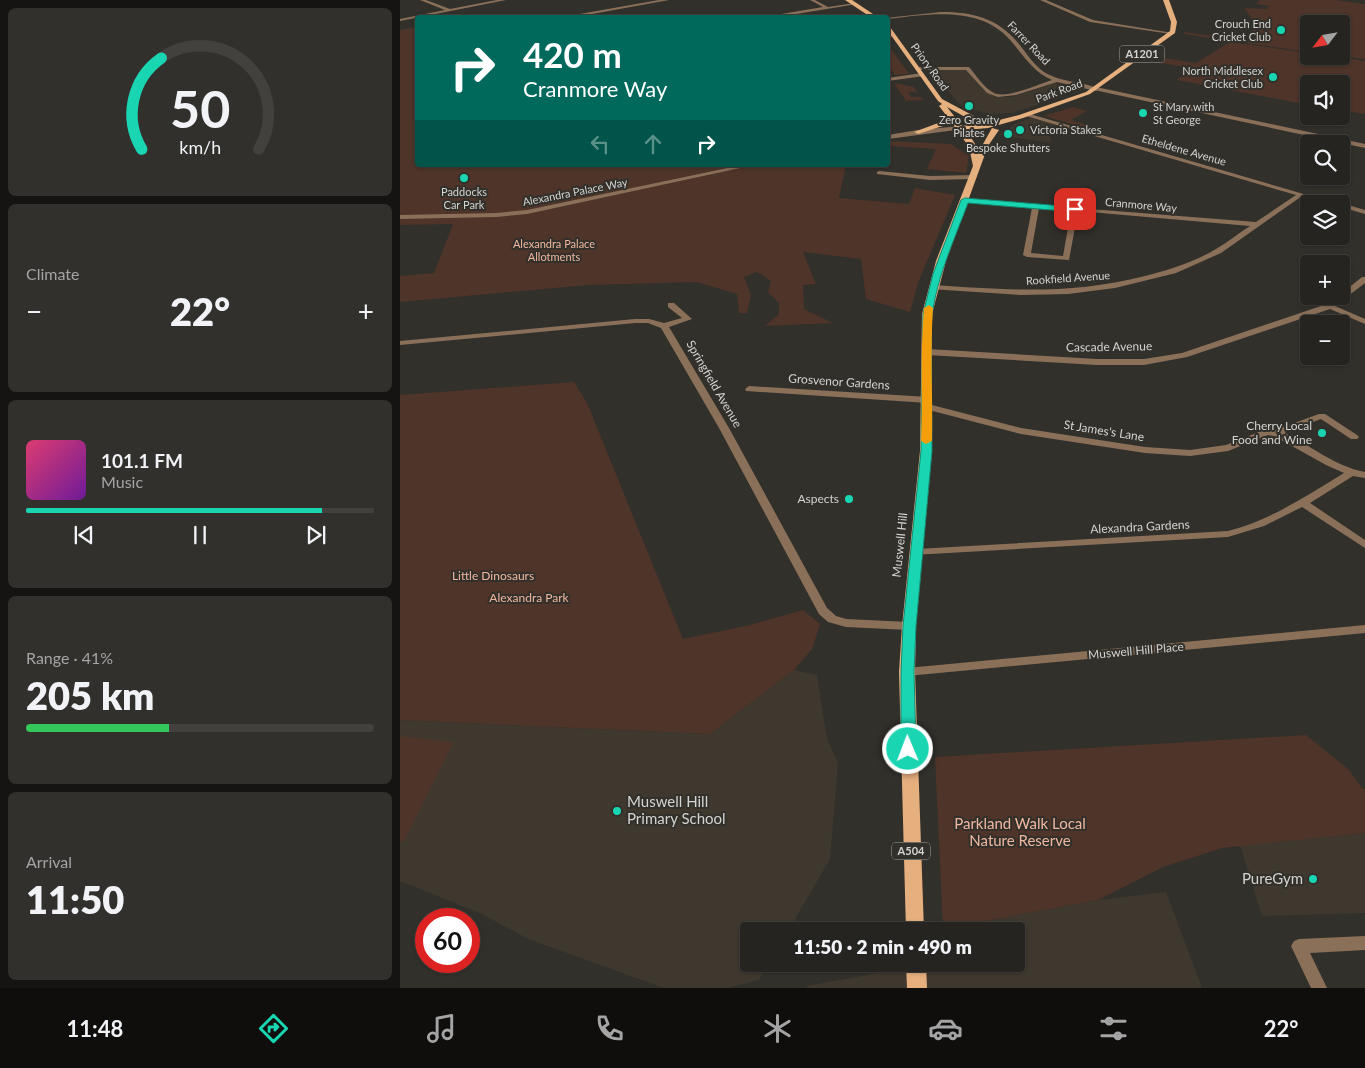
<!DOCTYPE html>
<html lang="en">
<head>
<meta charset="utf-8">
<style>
  :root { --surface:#262420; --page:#32302d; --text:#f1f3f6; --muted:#a4a4a5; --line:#42413e; --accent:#1ad5b2 }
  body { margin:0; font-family:Lato,sans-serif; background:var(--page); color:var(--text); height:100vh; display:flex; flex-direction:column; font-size:19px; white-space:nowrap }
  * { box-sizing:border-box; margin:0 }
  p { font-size:16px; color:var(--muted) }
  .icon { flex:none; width:28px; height:28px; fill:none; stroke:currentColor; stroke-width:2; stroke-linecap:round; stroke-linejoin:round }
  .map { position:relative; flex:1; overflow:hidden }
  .details { display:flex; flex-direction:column; gap:8px; padding:8px; background:#151412; width:400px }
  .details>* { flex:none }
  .hud { position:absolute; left:15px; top:15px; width:475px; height:152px; border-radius:5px; box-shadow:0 1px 4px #0004,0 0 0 1px var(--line); background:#00695c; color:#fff; overflow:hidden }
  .needle { width:32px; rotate:239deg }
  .fabs { position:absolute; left:900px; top:15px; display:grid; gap:10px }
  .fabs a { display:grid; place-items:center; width:50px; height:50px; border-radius:5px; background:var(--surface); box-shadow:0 1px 4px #0004,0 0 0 1px var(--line); font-size:25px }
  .speed { position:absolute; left:15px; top:908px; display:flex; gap:10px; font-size:25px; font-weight:700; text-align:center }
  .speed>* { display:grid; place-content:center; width:65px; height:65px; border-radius:50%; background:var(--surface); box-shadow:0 1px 4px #0004,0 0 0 1px var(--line); line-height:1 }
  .speed .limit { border:8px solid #d22; background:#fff; color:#111 }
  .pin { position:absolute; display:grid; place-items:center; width:42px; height:42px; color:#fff; margin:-21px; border-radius:10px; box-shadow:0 2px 8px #0006 }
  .me { position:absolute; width:55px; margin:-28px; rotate:359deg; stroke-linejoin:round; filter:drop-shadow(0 0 4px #0008) }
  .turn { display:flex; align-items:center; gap:18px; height:105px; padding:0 25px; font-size:22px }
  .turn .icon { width:65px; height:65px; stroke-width:2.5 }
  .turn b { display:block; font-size:35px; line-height:42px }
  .lanes { display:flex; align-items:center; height:48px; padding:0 25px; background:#0003; justify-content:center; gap:25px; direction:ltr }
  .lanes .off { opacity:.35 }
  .big { font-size:38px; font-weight:800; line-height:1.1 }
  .details .widget { flex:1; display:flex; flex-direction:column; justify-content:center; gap:8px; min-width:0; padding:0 18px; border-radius:8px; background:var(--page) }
  .details .dial { align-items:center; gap:0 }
  .dial svg { height:130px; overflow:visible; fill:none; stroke:var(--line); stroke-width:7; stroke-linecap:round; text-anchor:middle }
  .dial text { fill:var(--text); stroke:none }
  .song { display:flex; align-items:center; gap:15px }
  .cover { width:60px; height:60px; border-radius:8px; background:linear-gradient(135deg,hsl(340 70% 55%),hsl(280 70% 35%)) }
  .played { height:5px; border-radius:2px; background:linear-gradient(90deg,var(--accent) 85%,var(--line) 85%) }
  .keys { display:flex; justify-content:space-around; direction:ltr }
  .heat { display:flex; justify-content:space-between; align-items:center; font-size:28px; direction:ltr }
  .charge { height:8px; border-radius:4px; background:linear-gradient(90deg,#34c759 41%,var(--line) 0) }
  .trip { position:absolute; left:340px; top:922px; width:285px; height:50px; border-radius:5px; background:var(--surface); box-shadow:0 1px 4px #0004,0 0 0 1px var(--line); font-weight:800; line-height:50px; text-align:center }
  .menu { display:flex; height:80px; justify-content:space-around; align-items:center; background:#0f0e0d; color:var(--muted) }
  .menu .icon { width:35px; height:35px }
  .menu .current { color:var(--accent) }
  .menu b { font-size:22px; color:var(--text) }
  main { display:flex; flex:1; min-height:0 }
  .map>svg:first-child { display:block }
  .built { fill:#3e382e }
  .green { fill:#4e3429 }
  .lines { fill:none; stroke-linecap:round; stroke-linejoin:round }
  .minor { fill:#8b7059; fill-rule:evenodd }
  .tertiary { fill:#8b7059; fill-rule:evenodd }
  .primary { fill:#e6af7e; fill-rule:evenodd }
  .route { fill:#1ad5b2; stroke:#118a74 }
  .slow { fill:#f59e0b }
  .poi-dot { fill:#1ad5b2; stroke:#32302b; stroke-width:2 }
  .labels { text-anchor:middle; stroke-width:4; stroke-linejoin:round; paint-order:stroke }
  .far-poi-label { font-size:11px; fill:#d4d3d0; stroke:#32302b }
  .far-street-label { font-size:11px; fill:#d4d3d0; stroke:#32302b }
  .shield { fill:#32302b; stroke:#a3a29e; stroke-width:1 }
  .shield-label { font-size:11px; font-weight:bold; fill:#d4d3d0 }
  .far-park-label { font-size:11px; fill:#f1b79e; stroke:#32302b }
  .street-label { font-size:12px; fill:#d4d3d0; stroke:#32302b }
  .poi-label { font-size:12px; fill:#d4d3d0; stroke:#32302b; text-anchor:end }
  .park-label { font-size:12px; fill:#f1b79e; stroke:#32302b }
  .near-poi-label { font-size:15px; fill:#d4d3d0; stroke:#32302b; text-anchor:start }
  .near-park-label { font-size:15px; fill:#f1b79e; stroke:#32302b }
</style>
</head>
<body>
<main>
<section class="details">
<div class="widget dial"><svg viewBox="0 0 100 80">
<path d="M14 69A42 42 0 1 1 86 69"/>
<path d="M14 69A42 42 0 0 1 26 13" stroke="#1ad5b2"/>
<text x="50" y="56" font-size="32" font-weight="700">50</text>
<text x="50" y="72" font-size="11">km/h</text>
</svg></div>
<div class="widget"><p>Climate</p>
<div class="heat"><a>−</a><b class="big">22°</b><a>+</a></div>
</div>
<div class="widget">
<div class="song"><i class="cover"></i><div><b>101.1 FM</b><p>Music</p></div></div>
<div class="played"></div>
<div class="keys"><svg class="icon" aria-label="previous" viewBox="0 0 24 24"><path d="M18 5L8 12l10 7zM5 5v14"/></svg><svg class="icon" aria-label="pause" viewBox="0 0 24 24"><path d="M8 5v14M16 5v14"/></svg><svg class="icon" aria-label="next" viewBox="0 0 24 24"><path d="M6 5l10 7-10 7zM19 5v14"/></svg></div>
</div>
<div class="widget"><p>Range · 41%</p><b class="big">205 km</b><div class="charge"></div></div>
<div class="widget"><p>Arrival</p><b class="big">11:50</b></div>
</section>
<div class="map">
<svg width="965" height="988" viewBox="0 0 965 988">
  <rect width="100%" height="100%" fill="#32302b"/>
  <g class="built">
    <polygon points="531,69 565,69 589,93 599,97 612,97 654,83 683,89 613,113 590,114 564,107 557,102"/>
    <polygon points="631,118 663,127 649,133 651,143 599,135 615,124"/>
    <polygon points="394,670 417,675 427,739 438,763 430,859 388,931 349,931 349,964 369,964 359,980 327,988 264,988 128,939 82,914 0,881 0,720 310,734"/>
    <polygon points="965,833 965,913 862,916 840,845"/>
    <polygon points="766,892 802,988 407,988 407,986 516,966 516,964 616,964 616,931 532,931 698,900"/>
  </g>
  <g class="green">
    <polygon points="860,0 935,0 965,4 965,59 941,56 941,24 909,24 909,52 784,34 784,32 854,42 853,20 844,8 866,9 870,6 856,4"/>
    <polygon points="17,27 18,165 446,165 439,198 509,204 515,188 555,195 518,283 510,312 466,299 461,259 403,252 416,284 403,285 404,309 433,323 365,326 379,314 379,303 368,292 371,281 357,272 344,277 351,295 347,313 339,313 337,294 297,282 188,285 0,302 0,276 34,273 53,224 0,225 0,30"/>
    <polygon points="830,42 909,53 909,56 934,56 965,61 965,114 941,110 941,84 909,84 909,105 777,80 791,68 749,61 756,57 796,63"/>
    <polygon points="488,45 509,74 495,75 488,65"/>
    <polygon points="494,83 514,87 517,92 508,92 511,97 521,97 523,100 506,101"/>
    <polygon points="673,107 687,111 671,120 696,128 693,130 644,116"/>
    <polygon points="488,141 551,144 569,156 566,173 527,169 536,149 488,146"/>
    <polygon points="174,382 187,403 283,639 350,625 403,610 420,624 412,649 394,670 310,734 0,720 0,395"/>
    <polygon points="906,735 949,770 963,789 965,789 965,833 822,848 763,867 698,900 543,929 535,757"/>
    <polygon points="0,736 54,742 4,842 0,841"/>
  </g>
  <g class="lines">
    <g class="minor">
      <polygon points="20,0 26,0 50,9 97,0 106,0 0,21 0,19 45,10"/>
      <polygon points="259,0 269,0 170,18 157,18"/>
      <polygon points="410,0 415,0 428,7 455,3 457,4 372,18 358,18 423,7"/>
      <polygon points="640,0 646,0 693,20 773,33 771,34 690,22"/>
      <path d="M541,12C573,12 598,18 619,44C627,54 634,65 644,72C662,83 683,81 699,89L696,91L657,82L616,95L598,97L587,93L566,70H516L518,67H569C576,75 584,88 594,93C607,99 639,84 652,80C633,72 624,56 611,41C581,5 529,14 488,19L486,18Z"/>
      <polygon points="495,34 495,36 488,37 488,35"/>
      <polygon points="522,73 524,76 488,81 488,78"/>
      <path d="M626,114H630L938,204H927L902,196L821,253L776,273L715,288L668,294L621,295L530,289V285H533C609,290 670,295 745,276C769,270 794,262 816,249C828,242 839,233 850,226L678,211L669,260L627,257L623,255L632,208L565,202L563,201V199L856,222L896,195L626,116ZM639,208L671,211L663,256L631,253Z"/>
      <polygon points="479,171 530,176 574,175 577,177 574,179 530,180 477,174 477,172"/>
      <polygon points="941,203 965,210 965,214 941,207 941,204 939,204"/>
      <polygon points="962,277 965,277 965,283 935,306 965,319 965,324 930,309 787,357 744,365 697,365 527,355 523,352 527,349 697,359 744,359 782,353 927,304 938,296 941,296 941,294"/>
      <polygon points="268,303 274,303 292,319 269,327 329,428 427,608 436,616 446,619 509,622 513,623 515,626 513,629 509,630 446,627 428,622 419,614 319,428 261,328 248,323 235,323 0,345 0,341 235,319 249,319 264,323 282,318 268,307"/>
      <polygon points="349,386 528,397 532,400 528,403 346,391 345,389"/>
      <path d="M528,404L621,428L745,447L790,450L826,445L864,430H875L919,414H925L957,435L959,437L957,439H951L921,419L884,433C912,446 934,466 965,472V478L953,476L910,503L965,540V548L902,507L864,526L828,537L513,555L512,553L517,549L828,531C871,520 906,496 944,473L926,465L874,436L868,435L828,451L790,456L745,453L621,434L525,409L524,407L525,405Z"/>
      <polygon points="965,625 965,633 507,676 503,675 501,672 503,669 507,668"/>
      <polygon points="965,936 965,950 910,953 927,988 911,988 891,946 894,941 899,939"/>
    </g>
    <g class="tertiary">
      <polygon points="696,87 965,144 965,148 694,90 694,88"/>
      <polygon points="561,126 564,128 563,129 488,139 488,135 518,130"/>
      <polygon points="342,165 354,165 127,214 96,217 0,219 0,215 96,213 127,210"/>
    </g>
    <g class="primary">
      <polygon points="445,0 452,0 479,18 472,18"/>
      <path d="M763,0H769L777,22L775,33L690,94L623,118L588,128L566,130L577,147L578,153L592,128L599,130L588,146L546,261L532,314V451L516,626L515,672L524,931H506L499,672L502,626L520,451L522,314L536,261L573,166L569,147L552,123L518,134L514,132L549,119L539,106L542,104L538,101L488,31V26L490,27L542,99L587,123L619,115L686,92L770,31L771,22ZM547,107L578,124L562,126Z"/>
      <polygon points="506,964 526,964 527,988 507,988"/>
    </g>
  </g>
  <path class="route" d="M565,198L675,207L679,209L675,212L568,203C553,243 534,283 531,326L532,451L516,626L514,672L516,749L514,753L508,755L503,753L501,749V672L503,626L521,451L523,314L533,274L561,200Z"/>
  <path class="slow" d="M529,305L533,308C530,352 533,396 532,441L526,444L521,441C523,396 520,352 524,308Z"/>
  <g class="poi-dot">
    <circle cx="881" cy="30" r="5"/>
    <circle cx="873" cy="77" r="5"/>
    <circle cx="569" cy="106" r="5"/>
    <circle cx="743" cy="113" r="5"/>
    <circle cx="620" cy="130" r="5"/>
    <circle cx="608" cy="134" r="5"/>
    <circle cx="64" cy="178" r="5"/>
    <circle cx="922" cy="433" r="5"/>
    <circle cx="449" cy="499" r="5"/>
    <circle cx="217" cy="811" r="5"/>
    <circle cx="913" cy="879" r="5"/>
  </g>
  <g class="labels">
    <g class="far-poi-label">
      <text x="871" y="28" text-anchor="end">Crouch End<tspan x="871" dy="13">Cricket Club</tspan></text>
      <text x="863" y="75" text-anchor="end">North Middlesex<tspan x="863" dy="13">Cricket Club</tspan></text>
      <text x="753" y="111" text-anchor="start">St Mary with<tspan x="753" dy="13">St George</tspan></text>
      <text x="569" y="124">Zero Gravity<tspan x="569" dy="13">Pilates</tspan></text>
      <text x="630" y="134" text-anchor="start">Victoria Stakes</text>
      <text x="608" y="152">Bespoke Shutters</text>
      <text x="64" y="196">Paddocks<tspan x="64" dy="13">Car Park</tspan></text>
    </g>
    <g class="far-street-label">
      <text transform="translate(629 43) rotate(46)" y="4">Farrer Road</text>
      <text transform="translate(530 67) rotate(54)" y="4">Priory Road</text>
      <text transform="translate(659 91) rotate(-20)" y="4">Park Road</text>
      <text transform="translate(784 150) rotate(16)" y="4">Etheldene Avenue</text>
      <text transform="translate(175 192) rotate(-11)" y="4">Alexandra Palace Way</text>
      <text transform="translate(741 205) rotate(5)" y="4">Cranmore Way</text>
      <text transform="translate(668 278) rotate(-4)" y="4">Rookfield Avenue</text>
    </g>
    <g class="shield">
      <rect x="719.5" y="45.5" width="45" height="17" rx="4"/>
      <rect x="492" y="842.5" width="38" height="17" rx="4"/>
    </g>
    <g class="shield-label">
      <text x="742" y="58">A1201</text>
      <text x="511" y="855">A504</text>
    </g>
    <g class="far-park-label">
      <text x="154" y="248">Alexandra Palace<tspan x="154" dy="13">Allotments</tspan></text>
    </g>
    <g class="street-label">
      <text transform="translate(709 347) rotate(-1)" y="4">Cascade Avenue</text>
      <text transform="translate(439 382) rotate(4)" y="4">Grosvenor Gardens</text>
      <text transform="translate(314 384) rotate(60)" y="4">Springfield Avenue</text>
      <text transform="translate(704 431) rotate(9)" y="4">St James's Lane</text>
      <text transform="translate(740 527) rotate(-3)" y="4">Alexandra Gardens</text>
      <text transform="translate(500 545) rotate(-84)" y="4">Muswell Hill</text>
      <text transform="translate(736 651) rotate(-5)" y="4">Muswell Hill Place</text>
    </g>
    <g class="poi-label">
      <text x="912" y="430">Cherry Local<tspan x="912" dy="14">Food and Wine</tspan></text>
      <text x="439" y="503">Aspects</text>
    </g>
    <g class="park-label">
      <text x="93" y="580">Little Dinosaurs</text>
      <text x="129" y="602">Alexandra Park</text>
    </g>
    <g class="near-poi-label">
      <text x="227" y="807">Muswell Hill<tspan x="227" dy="17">Primary School</tspan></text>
      <text x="903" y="884" text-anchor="end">PureGym</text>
    </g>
    <g class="near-park-label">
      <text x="620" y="829">Parkland Walk Local<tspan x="620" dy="17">Nature Reserve</tspan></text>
    </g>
  </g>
</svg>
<div class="fabs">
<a><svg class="needle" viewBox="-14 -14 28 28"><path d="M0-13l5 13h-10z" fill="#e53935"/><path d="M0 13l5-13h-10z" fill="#a4a4a5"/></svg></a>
<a><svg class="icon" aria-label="sound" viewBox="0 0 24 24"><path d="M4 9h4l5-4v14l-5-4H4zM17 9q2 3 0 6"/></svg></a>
<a><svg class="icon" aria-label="search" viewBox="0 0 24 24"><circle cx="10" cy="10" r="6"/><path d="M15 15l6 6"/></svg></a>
<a><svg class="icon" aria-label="layers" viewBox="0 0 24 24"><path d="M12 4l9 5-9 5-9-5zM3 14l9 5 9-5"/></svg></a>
<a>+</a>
<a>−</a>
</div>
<div class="speed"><div class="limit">60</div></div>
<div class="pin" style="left:675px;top:209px;background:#d93025"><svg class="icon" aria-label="arrive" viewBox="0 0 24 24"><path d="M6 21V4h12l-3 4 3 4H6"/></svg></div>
<svg class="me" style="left:508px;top:749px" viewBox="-20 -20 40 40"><circle r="17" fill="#1ad5b2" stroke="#fff" stroke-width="3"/><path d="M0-11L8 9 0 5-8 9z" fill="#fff"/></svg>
<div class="trip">11:50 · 2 min · 490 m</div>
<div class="hud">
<div class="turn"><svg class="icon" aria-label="right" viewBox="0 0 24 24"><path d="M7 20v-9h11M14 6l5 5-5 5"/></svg><div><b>420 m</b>Cranmore Way</div></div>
<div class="lanes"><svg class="icon off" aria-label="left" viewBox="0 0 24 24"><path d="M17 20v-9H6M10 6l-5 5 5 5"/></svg><svg class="icon off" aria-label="ahead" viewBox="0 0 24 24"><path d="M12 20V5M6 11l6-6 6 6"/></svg><svg class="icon" aria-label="right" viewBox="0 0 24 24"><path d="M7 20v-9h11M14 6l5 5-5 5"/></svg></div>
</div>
</div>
</main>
<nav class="menu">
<b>11:48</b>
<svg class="icon current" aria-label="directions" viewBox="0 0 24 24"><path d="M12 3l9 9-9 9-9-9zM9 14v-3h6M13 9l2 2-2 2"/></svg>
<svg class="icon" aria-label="music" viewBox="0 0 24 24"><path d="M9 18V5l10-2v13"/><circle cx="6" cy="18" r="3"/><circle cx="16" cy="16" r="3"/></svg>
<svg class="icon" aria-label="phone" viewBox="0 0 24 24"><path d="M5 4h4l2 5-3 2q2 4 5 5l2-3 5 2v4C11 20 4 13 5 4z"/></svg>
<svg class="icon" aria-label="climate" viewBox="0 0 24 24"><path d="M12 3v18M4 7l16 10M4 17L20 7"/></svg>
<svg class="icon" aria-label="car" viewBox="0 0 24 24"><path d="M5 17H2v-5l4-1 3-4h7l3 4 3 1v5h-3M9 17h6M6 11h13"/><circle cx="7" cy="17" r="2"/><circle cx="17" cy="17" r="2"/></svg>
<svg class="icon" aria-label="filters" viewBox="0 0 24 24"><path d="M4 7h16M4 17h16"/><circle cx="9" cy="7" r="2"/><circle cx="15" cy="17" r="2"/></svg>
<b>22°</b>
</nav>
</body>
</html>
